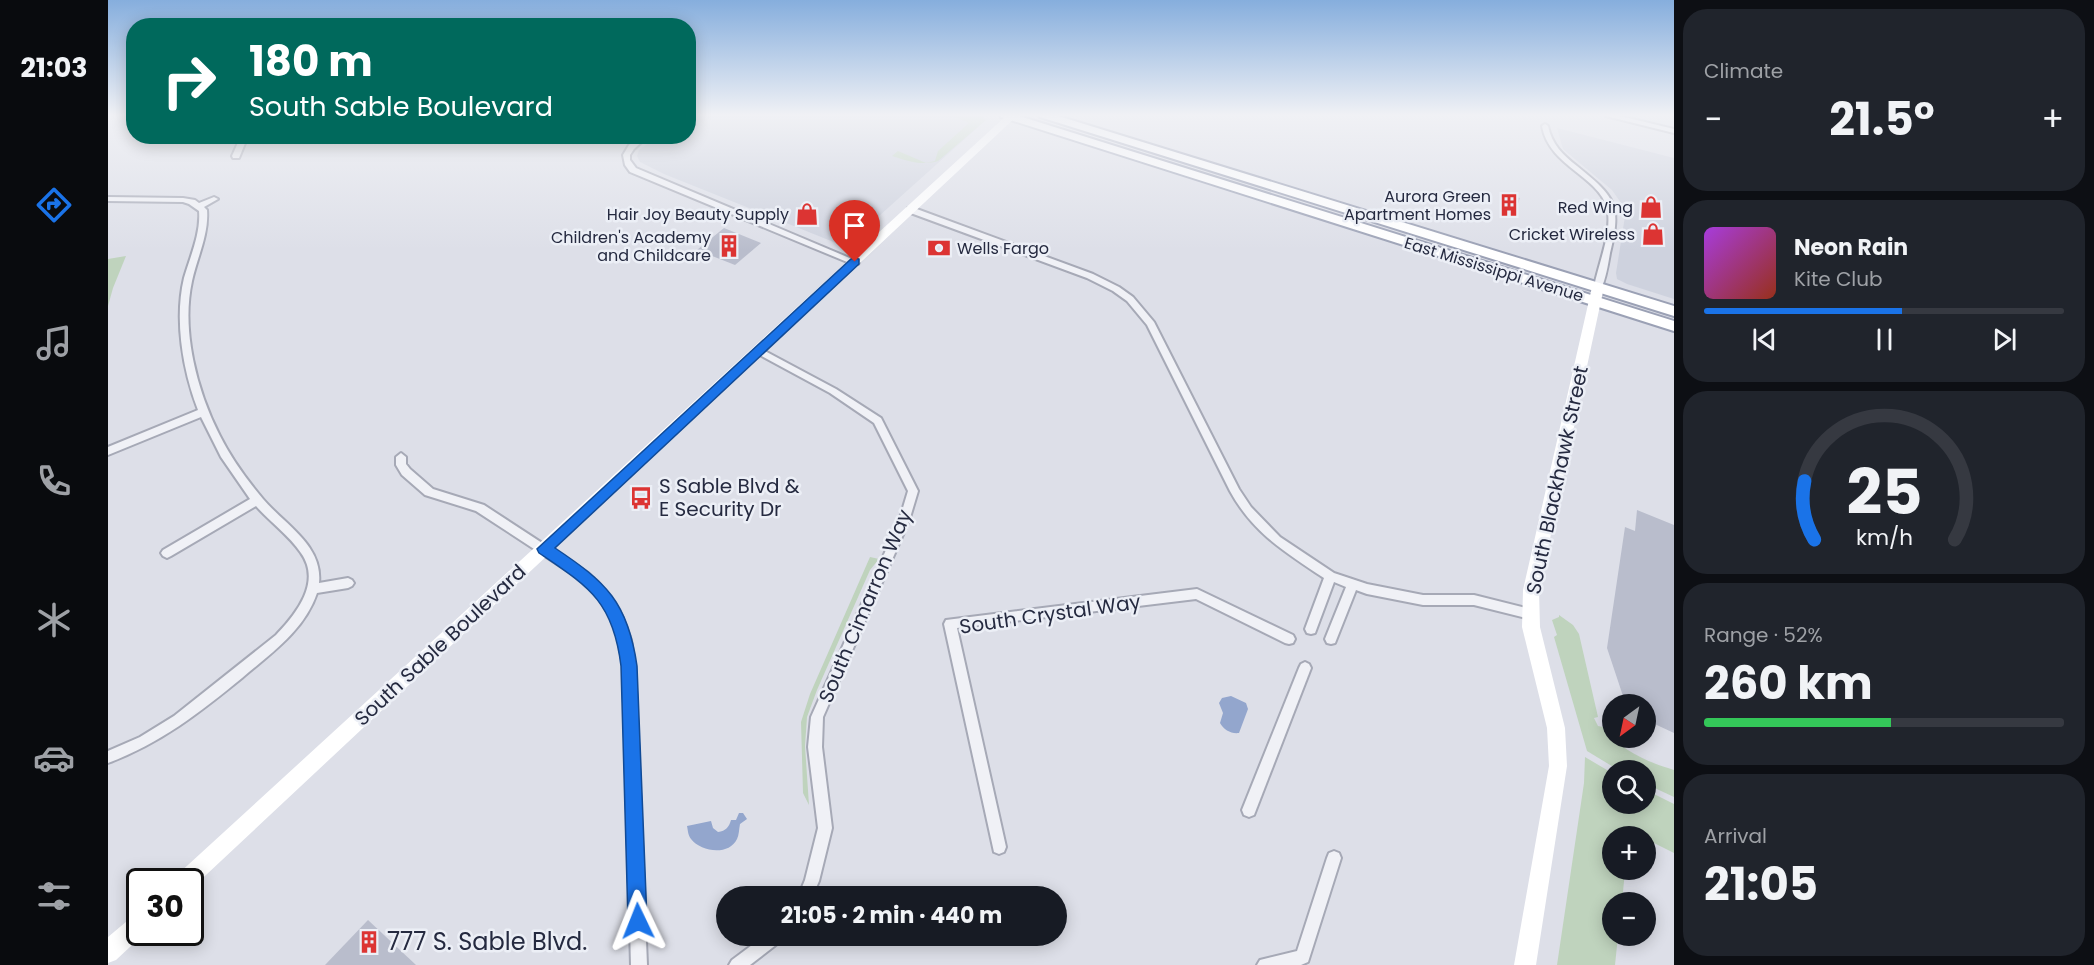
<!DOCTYPE html>
<html lang="en">
<head>
<meta charset="utf-8">
<style>
  :root { --surface:#171b24; --page:#20242c; --text:#f1f3f6; --muted:#9ea1a6; --line:#363941; --accent:#1a73e8 }
  body { margin:0; font-family:Poppins,sans-serif; background:var(--page); color:var(--text); height:100vh; display:flex; flex-direction:column; font-size:22px; white-space:nowrap }
  * { box-sizing:border-box; margin:0 }
  p { font-size:20px; color:var(--muted) }
  .icon { flex:none; width:33px; height:33px; fill:none; stroke:currentColor; stroke-width:2; stroke-linecap:round; stroke-linejoin:round }
  .map { position:relative; flex:1; overflow:hidden }
  .panel { display:flex; flex-direction:column; gap:9px; padding:9px; background:#0d0f14; width:420px }
  .panel>* { flex:none }
  .guide { position:absolute; left:18px; top:18px; width:570px; height:126px; border-radius:24px; box-shadow:0 3px 15px #0003; background:#00695c; color:#fff; overflow:hidden }
  .needle { width:39px; rotate:213deg }
  .fabs { position:absolute; left:1494px; top:694px; display:grid; gap:12px }
  .fabs a { display:grid; place-items:center; width:54px; height:54px; border-radius:50%; background:var(--surface); box-shadow:0 3px 15px #0003; font-size:30px }
  .speed { position:absolute; left:18px; top:868px; display:flex; gap:12px; font-size:30px; font-weight:700; text-align:center }
  .speed>* { display:grid; place-content:center; width:78px; height:78px; border-radius:50%; background:var(--surface); box-shadow:0 3px 15px #0003; line-height:1 }
  .speed .limit { border:3px solid #111; border-radius:9px; background:#fff; color:#111 }
  .pin { position:absolute; display:grid; place-items:center; width:51px; height:51px; color:#fff; margin:-62px -26px; border-radius:50% 50% 50% 0; rotate:-45deg; box-shadow:0 0 6px #0007 }
  .pin .icon { rotate:45deg }
  .me { position:absolute; width:66px; margin:-33px; rotate:358deg; stroke-linejoin:round; filter:drop-shadow(0 0 4px #0008) }
  .turn { display:flex; align-items:center; gap:21px; height:126px; padding:0 24px; font-size:27px }
  .turn .icon { width:78px; height:78px; stroke-width:2.5 }
  .turn b { display:block; font-size:42px; line-height:51px }
  .big { font-size:45px; font-weight:700; line-height:1.1 }
  .panel .tile { flex:1; display:flex; flex-direction:column; justify-content:center; gap:9px; min-width:0; padding:0 21px; border-radius:24px; background:var(--page) }
  .panel .dial { align-items:center; gap:0 }
  .dial svg { height:156px; overflow:visible; fill:none; stroke:var(--line); stroke-width:7; stroke-linecap:round; text-anchor:middle }
  .dial text { fill:var(--text); stroke:none }
  .song { display:flex; align-items:center; gap:18px }
  .cover { width:72px; height:72px; border-radius:9px; background:linear-gradient(135deg,hsl(280 70% 55%),hsl(10 70% 35%)) }
  .played { height:6px; border-radius:3px; background:linear-gradient(90deg,var(--accent) 55%,var(--line) 55%) }
  .keys { display:flex; justify-content:space-around; direction:ltr }
  .heat { display:flex; justify-content:space-between; align-items:center; font-size:33px; direction:ltr }
  .charge { height:9px; border-radius:4px; background:linear-gradient(90deg,#34c759 52%,var(--line) 0) }
  .trip { position:absolute; left:608px; top:886px; width:351px; height:60px; border-radius:30px; background:var(--surface); box-shadow:0 3px 15px #0003; font-weight:700; line-height:60px; text-align:center }
  main { display:flex; flex:1; min-height:0 }
  .dock { display:flex; flex-direction:column; width:108px; justify-content:space-around; align-items:center; background:#090b0e; color:var(--muted) }
  .dock .icon { width:42px; height:42px }
  .dock .on { color:var(--accent) }
  .dock b { font-size:27px; color:var(--text) }
  .map>svg:first-child { display:block }
  .built { fill:#ced2de }
  .green { fill:#bfd3bd }
  .water { fill:#93a6cd }
  .building { fill:#b9bdcc }
  .lines { fill:none; stroke-linecap:round; stroke-linejoin:round }
  .street-casing { stroke:#a6a9b6; stroke-width:4 }
  .primary-casing { stroke:#9ba1b5; stroke-width:4 }
  .street { fill:#f0f1f6; fill-rule:evenodd }
  .secondary { fill:#fff; fill-rule:evenodd }
  .primary { fill:#fff; fill-rule:evenodd }
  .route { fill:#1a73e8; stroke:#114b97; stroke-width:1.5 }
  .labels { text-anchor:middle; stroke-width:5; stroke-linejoin:round; paint-order:stroke }
  .far-poi-label { font-size:16px; fill:#252a40; stroke:#eceff6; text-anchor:end }
  .far-street-label { font-size:16px; fill:#252a40; stroke:#eceff6 }
  .street-label { font-size:20px; fill:#252a40; stroke:#eceff6 }
  .poi-label { font-size:20px; fill:#252a40; stroke:#eceff6; text-anchor:start }
  .near-poi-label { font-size:24px; fill:#252a40; stroke:#eceff6; text-anchor:start }
</style>
</head>
<body>
<main>
<nav class="dock">
<b>21:03</b>
<svg class="icon on" aria-label="directions" viewBox="0 0 24 24"><path d="M12 3l9 9-9 9-9-9zM9 14v-3h6M13 9l2 2-2 2"/></svg>
<svg class="icon" aria-label="music" viewBox="0 0 24 24"><path d="M9 18V5l10-2v13"/><circle cx="6" cy="18" r="3"/><circle cx="16" cy="16" r="3"/></svg>
<svg class="icon" aria-label="phone" viewBox="0 0 24 24"><path d="M5 4h4l2 5-3 2q2 4 5 5l2-3 5 2v4C11 20 4 13 5 4z"/></svg>
<svg class="icon" aria-label="climate" viewBox="0 0 24 24"><path d="M12 3v18M4 7l16 10M4 17L20 7"/></svg>
<svg class="icon" aria-label="car" viewBox="0 0 24 24"><path d="M5 17H2v-5l4-1 3-4h7l3 4 3 1v5h-3M9 17h6M6 11h13"/><circle cx="7" cy="17" r="2"/><circle cx="17" cy="17" r="2"/></svg>
<svg class="icon" aria-label="filters" viewBox="0 0 24 24"><path d="M4 7h16M4 17h16"/><circle cx="9" cy="7" r="2"/><circle cx="15" cy="17" r="2"/></svg>
</nav>
<div class="map">
<svg width="1566" height="965" viewBox="0 0 1566 965">
  <rect width="100%" height="100%" fill="#dddfe8"/>
  <g class="built">
    <polygon points="584,115 873,115 879,119 741,243 733,245 556,174 532,162 529,156 531,150 550,137 580,136 581,117"/>
    <polygon points="1449,128 1566,158 1566,299 1519,284 1509,279 1508,273 1518,210 1504,190 1455,149"/>
  </g>
  <g class="green">
    <path d="M842,115H868L878,120L830,161C814,166 799,161 784,156L790,151L818,163L827,161L830,151L861,123Z"/>
    <polygon points="18,256 5,288 0,306 0,259"/>
    <polygon points="762,557 771,559 762,570 709,690 699,717 697,746 701,805 695,793 693,722 702,694"/>
    <path d="M1451,615L1465,625L1471,634L1490,717L1486,718L1490,726L1495,727C1514,751 1537,761 1566,770V797L1538,784V771H1512L1479,751L1446,637L1449,635L1444,620L1451,617Z"/>
    <polygon points="1477,757 1504,773 1504,804 1538,804 1538,790 1566,804 1566,853 1522,831 1521,837 1504,837 1504,870 1517,870 1514,903 1504,903 1504,936 1510,936 1507,965 1449,965 1476,783"/>
  </g>
  <g class="water">
    <path d="M1123,696L1138,703L1140,709L1131,733C1123,734 1116,730 1112,723L1115,713L1111,703L1114,698Z"/>
    <path d="M631,813H635L639,819L632,824C631,829 631,835 629,839C621,856 593,852 583,839C580,835 580,831 579,826L603,821L605,828L610,832C618,831 621,827 623,820H628Z"/>
  </g>
  <g class="building">
    <polygon points="1397,194 1412,198 1408,210 1393,205"/>
    <polygon points="616,228 653,243 627,265 589,250"/>
    <polygon points="1529,510 1566,525 1566,733 1538,720 1538,705 1518,705 1499,648 1517,527 1527,531"/>
    <polygon points="260,920 308,965 217,965"/>
  </g>
  <g class="lines">
    <g class="street-casing">
      <g id="street">
        <polygon points="17,115 26,115 26,119 18,116"/>
        <polygon points="1497,115 1508,115 1566,129 1566,133 1498,116"/>
        <path d="M1437,124L1440,126C1444,145 1455,155 1469,166C1507,197 1514,204 1502,253C1500,265 1498,278 1493,289L1490,290L1486,287C1490,265 1503,235 1500,213C1496,177 1441,168 1434,126Z"/>
        <polygon points="133,136 140,136 131,158 125,158 124,156"/>
        <polygon points="532,136 540,136 526,149 522,155 522,160 528,168 751,262 750,264 744,264 522,172 517,165 515,155 521,145"/>
        <path d="M0,197L75,198L87,200L91,203L106,197L110,199L96,207L99,210C101,234 89,258 84,281C73,331 89,391 112,436C123,458 139,480 155,499C177,525 215,545 211,583L240,578L244,580L246,583L244,586L240,588L209,593C196,631 163,653 134,678C91,713 53,743 0,763V751L32,737L66,716L168,635C188,614 214,582 193,553C181,535 162,522 148,506L63,556L59,558L55,556L53,553L55,550L142,499L113,457L93,417L0,455V447L90,410C75,371 66,320 76,278C82,257 93,233 91,211L81,204L75,202L0,201Z"/>
        <path d="M800,208H806L985,274L1011,287L1025,297L1046,322L1131,489L1143,507L1172,537L1226,573L1259,584L1315,595H1366L1426,610L1428,614L1426,618L1422,619L1366,605H1315L1259,594L1248,590L1227,643L1223,644L1219,643L1217,639L1238,587L1226,582L1207,633L1203,634L1199,633L1197,629L1216,578C1177,552 1145,533 1122,491L1039,325L1019,301L1005,291L979,278L800,212Z"/>
        <polygon points="651,348 728,389 773,418 810,491 801,521 715,717 714,747 724,828 711,881 704,897 690,897 697,880 710,828 700,747 703,717 791,521 800,491 766,423 722,393 648,353 646,351"/>
        <polygon points="293,453 298,457 298,464 302,469 325,489 376,505 480,573 490,582 506,602 514,616 523,640 527,666 539,965 523,965 515,666 511,640 503,618 491,599 482,589 472,579 368,511 317,495 294,475 288,465 288,457"/>
        <polygon points="1089,589 1185,635 1187,639 1185,643 1181,644 1177,643 1088,599 849,628 898,847 896,852 891,854 886,852 836,624 838,620"/>
        <polygon points="1197,662 1201,664 1203,668 1146,815 1141,817 1136,815 1134,810 1191,668 1193,664"/>
        <polygon points="1226,851 1231,853 1233,858 1200,962 1193,965 1149,965 1152,960 1189,951 1219,858 1221,853"/>
        <polygon points="656,936 675,936 673,941 642,965 621,965 624,960"/>
      </g>
    </g>
    <g class="primary-casing">
      <g id="primary">
        <polygon points="892,115 908,115 1566,321 1566,331 893,117"/>
        <polygon points="931,115 947,115 1566,306 1566,316 932,117"/>
      </g>
    </g>
    <use href="#street" class="street"/>
    <g class="secondary">
      <polygon points="899,115 910,115 83,889 82,882 66,882 69,875"/>
      <polygon points="1490,283 1496,287 1431,590 1432,627 1457,728 1459,766 1428,965 1406,965 1441,766 1439,728 1414,627 1415,590 1484,287"/>
      <polygon points="32,913 32,933 37,933 8,960 0,963 0,937 25,916"/>
    </g>
    <use href="#primary" class="primary"/>
  </g>
  <linearGradient id="sky" x2="0" y2="1"><stop stop-color="#86aedd"/><stop offset="0.46" stop-color="#f0f1f5"/><stop offset="1" stop-color="#f0f1f5" stop-opacity="0"/></linearGradient>
  <rect width="1566" height="250" fill="url(#sky)"/>
  <path class="route" d="M747,258L751,259V264L447,548C498,582 520,602 529,666L539,921L536,928L530,931L523,928L520,921L513,666C505,601 481,587 431,553L429,549L743,259Z"/>
  <defs>
    <g id="building-bare" transform="scale(1.8)"><path d="M-4-6H4V6H1V3H-1V6H-4ZM-2.5-4.3h1.7v1.8h-1.7ZM.8-4.3h1.7v1.8H.8ZM-2.5-1h1.7V.8h-1.7ZM.8-1h1.7V.8H.8Z" fill="#dc3433" stroke="#eceff6" stroke-width="2.5" paint-order="stroke"/></g>
    <g id="shop-bare" transform="scale(1.8)"><path d="M-5-2.5h2.3a2.7 3.5 0 0 1 5.4 0H5L5.5 6h-11ZM-1.5-2.5h3a1.5 2.3 0 0 0-3 0Z" fill="#dc3433" stroke="#eceff6" stroke-width="2.5" paint-order="stroke"/></g>
    <g id="bank-bare" transform="scale(1.8)"><path d="M-6-4H6V4H-6ZM0-2.3a2.3 2.3 0 1 0 0 4.6a2.3 2.3 0 1 0 0-4.6Z" fill="#dc3433" stroke="#eceff6" stroke-width="2.5" paint-order="stroke"/></g>
    <g id="bus-bare" transform="scale(1.8)"><path d="M-5-6H5V4H4V6H2V4H-2V6H-4V4H-5ZM-3.5-4V0h7V-4ZM-3.5 1.2v1.5H-2V1.2ZM2 1.2v1.5H3.5V1.2Z" fill="#dc3433" stroke="#eceff6" stroke-width="2.5" paint-order="stroke"/></g>
  </defs>
  <g fill-rule="evenodd">
    <use href="#building-bare" x="1401" y="205"/>
    <use href="#shop-bare" x="1543" y="207"/>
    <use href="#shop-bare" x="699" y="214"/>
    <use href="#shop-bare" x="1545" y="234"/>
    <use href="#building-bare" x="621" y="246"/>
    <use href="#bank-bare" x="831" y="248"/>
    <use href="#bus-bare" x="533" y="498"/>
    <use href="#building-bare" x="261" y="942"/>
  </g>
  <g class="labels">
    <g class="far-poi-label">
      <text x="1383" y="202">Aurora Green<tspan x="1383" dy="18">Apartment Homes</tspan></text>
      <text x="1525" y="213">Red Wing</text>
      <text x="681" y="220">Hair Joy Beauty Supply</text>
      <text x="1527" y="240">Cricket Wireless</text>
      <text x="603" y="243">Children's Academy<tspan x="603" dy="18">and Childcare</tspan></text>
      <text x="849" y="254" text-anchor="start">Wells Fargo</text>
    </g>
    <g class="far-street-label">
      <text transform="translate(1386 269) rotate(17)" y="6">East Mississippi Avenue</text>
    </g>
    <g class="street-label">
      <text transform="translate(1449 480) rotate(-78)" y="7">South Blackhawk Street</text>
      <text transform="translate(757 606) rotate(-67)" y="7">South Cimarron Way</text>
      <text transform="translate(942 614) rotate(-8)" y="7">South Crystal Way</text>
      <text transform="translate(332 645) rotate(-43)" y="7">South Sable Boulevard</text>
    </g>
    <g class="poi-label">
      <text x="551" y="493">S Sable Blvd &amp;<tspan x="551" dy="23">E Security Dr</tspan></text>
    </g>
    <g class="near-poi-label">
      <text x="279" y="950">777 S. Sable Blvd.</text>
    </g>
  </g>
</svg>
<div class="fabs">
<a><svg class="needle" viewBox="-14 -14 28 28"><path d="M0-13l5 13h-10z" fill="#e53935"/><path d="M0 13l5-13h-10z" fill="#9ea1a6"/></svg></a>
<a><svg class="icon" aria-label="search" viewBox="0 0 24 24"><circle cx="10" cy="10" r="6"/><path d="M15 15l6 6"/></svg></a>
<a>+</a>
<a>−</a>
</div>
<div class="speed"><div class="limit">30</div></div>
<div class="pin" style="left:747px;top:262px;background:#d93025"><svg class="icon" aria-label="arrive" viewBox="0 0 24 24"><path d="M6 21V4h12l-3 4 3 4H6"/></svg></div>
<svg class="me" style="left:530px;top:921px" viewBox="-20 -20 40 40"><path d="M0-17L14 15 0 8-14 15z" fill="#1a73e8" stroke="#fff" stroke-width="4"/></svg>
<div class="trip">21:05 · 2 min · 440 m</div>
<div class="guide">
<div class="turn"><svg class="icon" aria-label="right" viewBox="0 0 24 24"><path d="M7 20v-9h11M14 6l5 5-5 5"/></svg><div><b>180 m</b>South Sable Boulevard</div></div>
</div>
</div>
<section class="panel">
<div class="tile"><p>Climate</p>
<div class="heat"><a>−</a><b class="big">21.5°</b><a>+</a></div>
</div>
<div class="tile">
<div class="song"><i class="cover"></i><div><b>Neon Rain</b><p>Kite Club</p></div></div>
<div class="played"></div>
<div class="keys"><svg class="icon" aria-label="previous" viewBox="0 0 24 24"><path d="M18 5L8 12l10 7zM5 5v14"/></svg><svg class="icon" aria-label="pause" viewBox="0 0 24 24"><path d="M8 5v14M16 5v14"/></svg><svg class="icon" aria-label="next" viewBox="0 0 24 24"><path d="M6 5l10 7-10 7zM19 5v14"/></svg></div>
</div>
<div class="tile dial"><svg viewBox="0 0 100 80">
<path d="M14 69A42 42 0 1 1 86 69"/>
<path d="M14 69A42 42 0 0 1 9 39" stroke="#1a73e8"/>
<text x="50" y="56" font-size="32" font-weight="700">25</text>
<text x="50" y="72" font-size="11">km/h</text>
</svg></div>
<div class="tile"><p>Range · 52%</p><b class="big">260 km</b><div class="charge"></div></div>
<div class="tile"><p>Arrival</p><b class="big">21:05</b></div>
</section>
</main>
</body>
</html>
